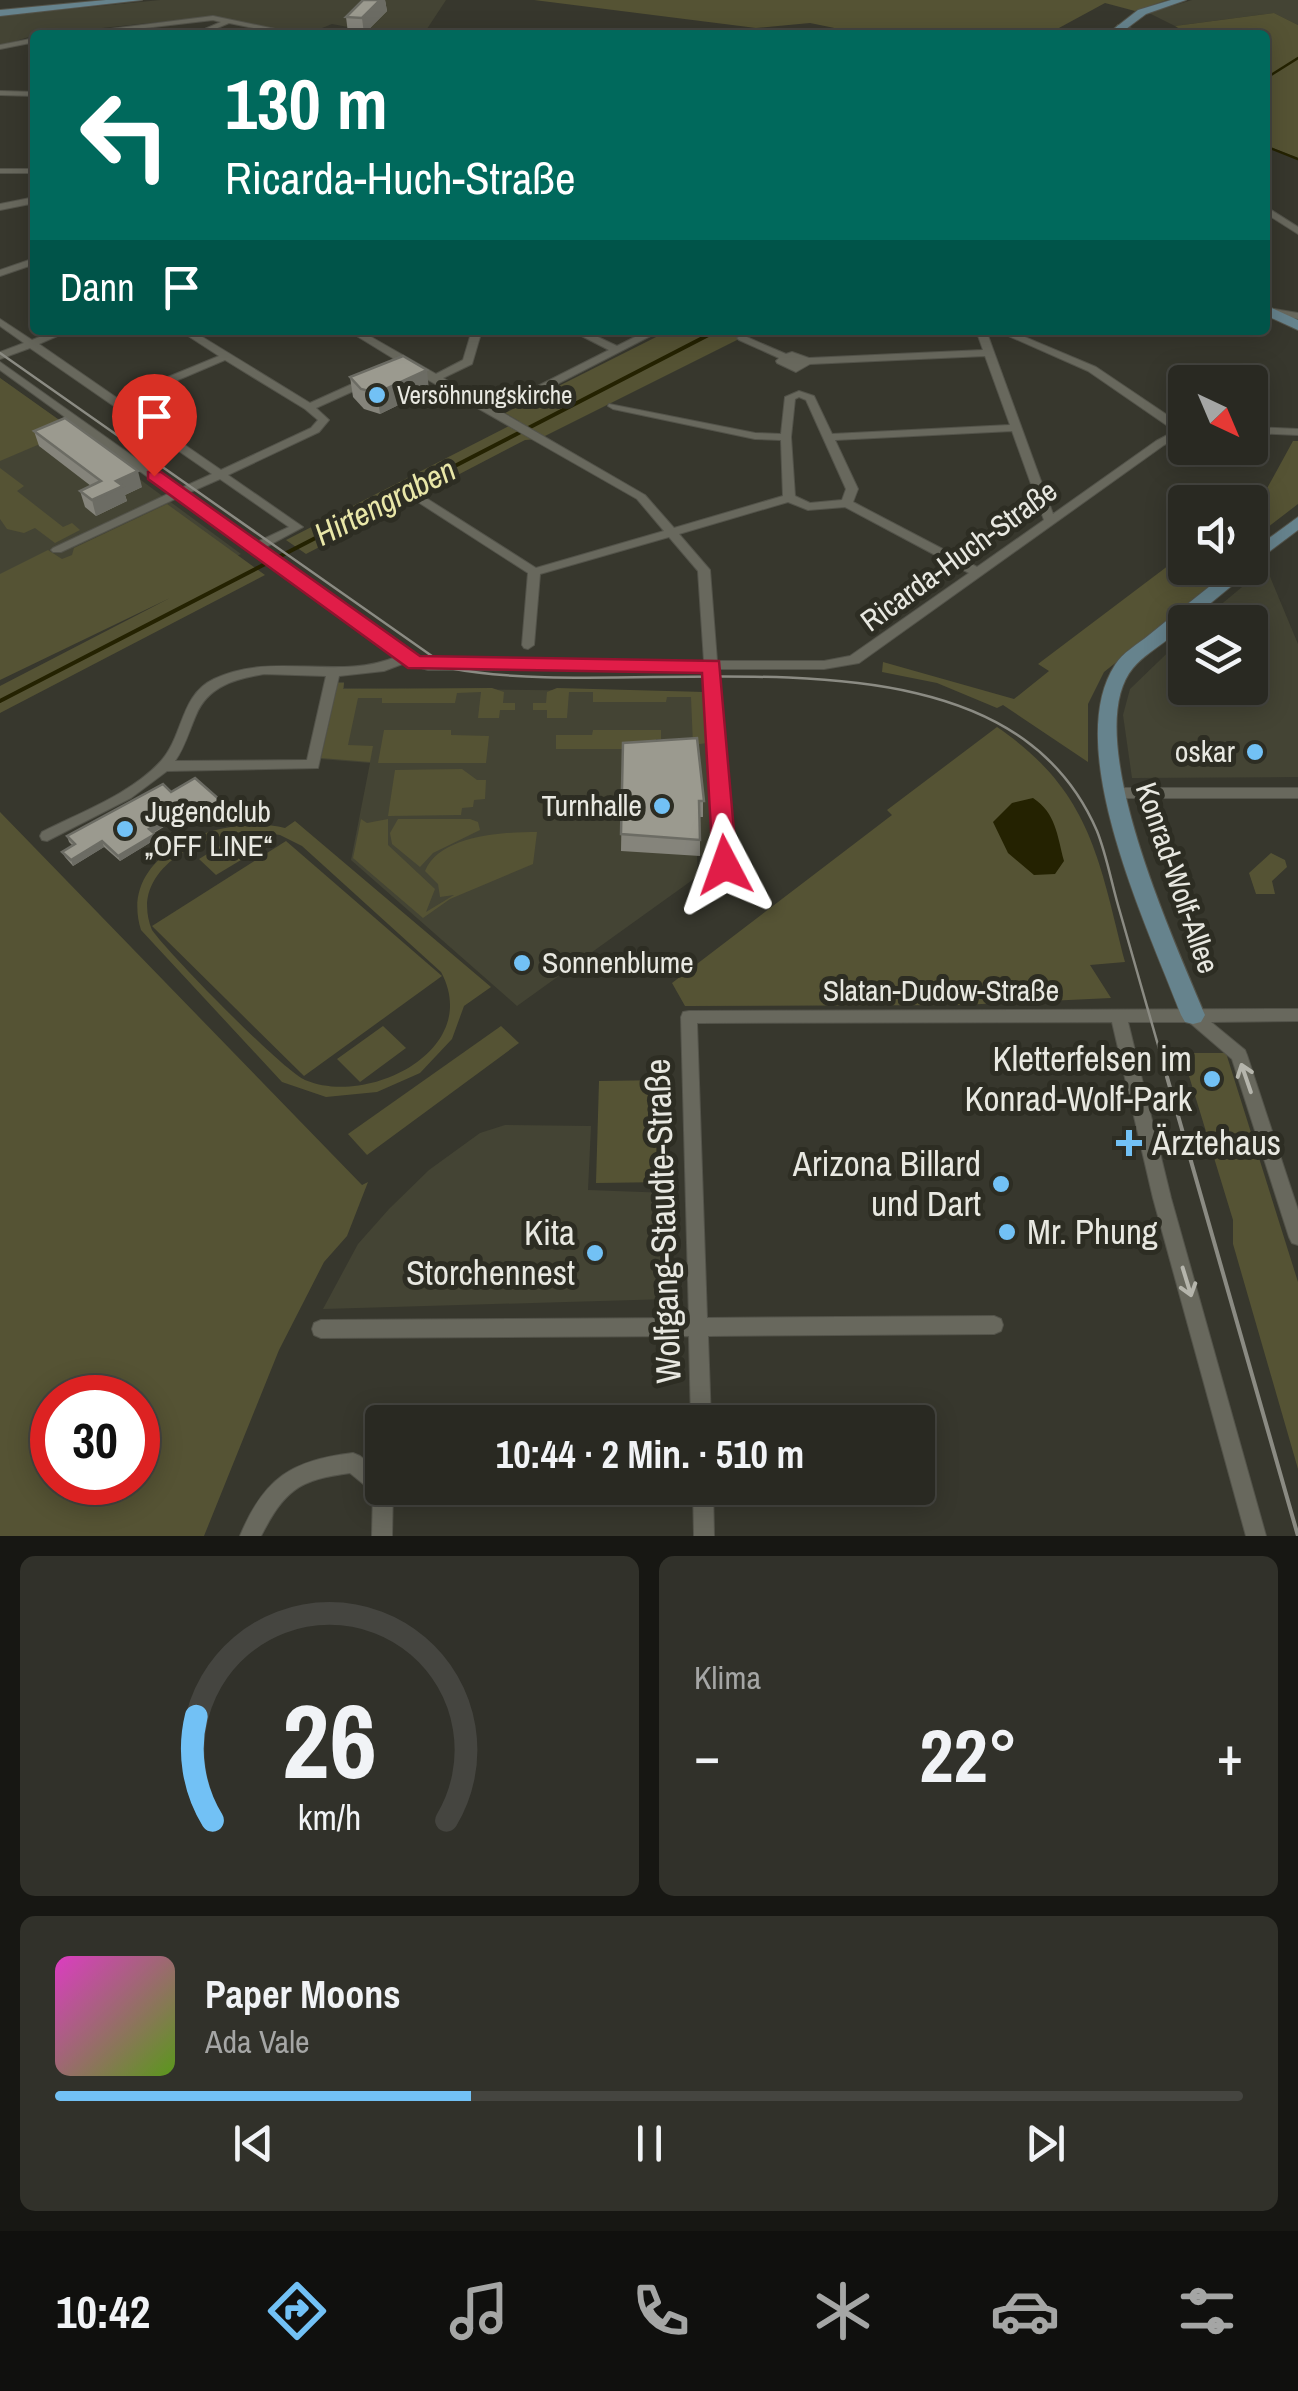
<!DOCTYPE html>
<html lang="de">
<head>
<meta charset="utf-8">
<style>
  :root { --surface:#292922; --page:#31312a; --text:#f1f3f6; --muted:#a5a6a5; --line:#454540; --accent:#72c1f5 }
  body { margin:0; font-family:"Archivo Narrow",sans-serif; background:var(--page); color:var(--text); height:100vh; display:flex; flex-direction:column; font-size:38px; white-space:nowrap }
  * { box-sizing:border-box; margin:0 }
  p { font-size:32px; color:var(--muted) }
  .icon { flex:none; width:55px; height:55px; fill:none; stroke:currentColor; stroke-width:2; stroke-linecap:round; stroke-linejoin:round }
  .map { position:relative; height:1536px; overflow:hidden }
  .drawer { display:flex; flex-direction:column; gap:20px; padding:20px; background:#171713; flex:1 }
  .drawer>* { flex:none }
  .hud { position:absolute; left:30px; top:30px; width:1240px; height:305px; border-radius:10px; box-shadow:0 5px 25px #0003,0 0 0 2px var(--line); background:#00695c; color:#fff; overflow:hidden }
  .needle { width:65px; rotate:136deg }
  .tools { position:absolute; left:1168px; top:365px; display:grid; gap:20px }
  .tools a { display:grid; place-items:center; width:100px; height:100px; border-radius:10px; background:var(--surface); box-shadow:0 5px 25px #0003,0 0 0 2px var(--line); font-size:50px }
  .speed { position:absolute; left:30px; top:1375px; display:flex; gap:20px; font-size:50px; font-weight:700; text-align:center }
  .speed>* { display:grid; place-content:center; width:130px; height:130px; border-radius:50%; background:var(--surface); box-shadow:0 5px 25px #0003,0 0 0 2px var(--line); line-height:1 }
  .speed .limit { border:15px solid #d22; background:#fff; color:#111 }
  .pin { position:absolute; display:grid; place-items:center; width:85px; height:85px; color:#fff; margin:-102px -42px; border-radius:50% 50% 50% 0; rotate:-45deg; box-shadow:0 0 10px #0007 }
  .pin .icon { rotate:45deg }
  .me { position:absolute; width:110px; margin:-55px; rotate:356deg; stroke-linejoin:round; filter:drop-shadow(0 0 8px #0008) }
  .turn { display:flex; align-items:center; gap:35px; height:210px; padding:0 30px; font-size:45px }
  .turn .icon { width:130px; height:130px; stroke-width:2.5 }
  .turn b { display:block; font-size:70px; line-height:85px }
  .then { display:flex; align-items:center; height:95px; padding:0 30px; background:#0003; gap:20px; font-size:38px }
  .big { font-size:75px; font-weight:700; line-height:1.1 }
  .drawer .card { flex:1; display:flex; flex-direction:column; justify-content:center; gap:15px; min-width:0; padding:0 35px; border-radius:15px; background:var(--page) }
  .drawer .dial { align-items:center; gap:0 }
  .dial svg { height:260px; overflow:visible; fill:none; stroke:var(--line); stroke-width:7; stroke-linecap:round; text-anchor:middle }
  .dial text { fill:var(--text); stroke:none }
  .song { display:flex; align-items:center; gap:30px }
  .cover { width:120px; height:120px; border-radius:15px; background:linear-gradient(135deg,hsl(310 70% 55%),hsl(90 70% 35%)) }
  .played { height:10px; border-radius:5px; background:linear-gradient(90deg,var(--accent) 35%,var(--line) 35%) }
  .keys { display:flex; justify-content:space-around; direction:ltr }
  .heat { display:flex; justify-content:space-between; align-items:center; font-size:55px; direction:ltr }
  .drawer .tiles { flex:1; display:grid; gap:20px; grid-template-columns:1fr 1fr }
  .card:last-child { grid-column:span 2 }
  .trip { position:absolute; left:365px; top:1405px; width:570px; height:100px; border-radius:10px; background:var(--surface); box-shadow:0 5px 25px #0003,0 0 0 2px var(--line); font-weight:700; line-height:100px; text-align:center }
  .tab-bar { display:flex; height:160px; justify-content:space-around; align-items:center; background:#10100e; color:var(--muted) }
  .tab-bar .icon { width:70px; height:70px }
  .tab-bar .current { color:var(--accent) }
  .tab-bar b { font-size:45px; color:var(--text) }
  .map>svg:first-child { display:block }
  .built { fill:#444434 }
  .green { fill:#555334; fill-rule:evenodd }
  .water { fill:#242201 }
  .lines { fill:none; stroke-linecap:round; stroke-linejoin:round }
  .stream-far1 { stroke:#242201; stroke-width:2.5 }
  .stream { stroke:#242201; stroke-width:4 }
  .street-tunnel { stroke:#525248; stroke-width:10; stroke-dasharray:10 5; stroke-linecap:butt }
  .street-casing { stroke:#53534a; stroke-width:2 }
  .secondary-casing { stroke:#53534a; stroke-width:2 }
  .street { fill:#68685d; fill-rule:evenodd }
  .secondary { fill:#66838d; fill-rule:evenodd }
  .tram-far1 { stroke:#8b8b83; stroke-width:2.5 }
  .tram { stroke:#8b8b83; stroke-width:4 }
  .wall { fill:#85847b }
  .shaded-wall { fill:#6c6c64 }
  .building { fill:#9b9a8f; stroke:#6c6c64; stroke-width:2.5 }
  .oneway { stroke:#b5b5ac }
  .route { fill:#e11d48; stroke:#92132f; stroke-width:2.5 }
  .poi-dot { fill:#72c1f5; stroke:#2d2d23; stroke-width:4 }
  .labels { text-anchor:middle; stroke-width:10; stroke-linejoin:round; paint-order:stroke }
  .far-poi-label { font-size:25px; fill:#e8e8e1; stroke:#2d2d23; text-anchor:start }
  .street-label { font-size:30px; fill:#e8e8e1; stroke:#2d2d23 }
  .poi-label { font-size:30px; fill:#e8e8e1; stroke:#2d2d23; text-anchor:end }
  .water-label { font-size:32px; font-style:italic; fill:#e9e7a8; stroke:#2d2d23 }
  .near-poi-label { font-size:35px; fill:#e8e8e1; stroke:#2d2d23; text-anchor:end }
  .near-street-label { font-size:35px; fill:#e8e8e1; stroke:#2d2d23 }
</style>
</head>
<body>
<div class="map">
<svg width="1298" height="1536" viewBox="0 0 1298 1536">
  <rect width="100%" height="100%" fill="#37372d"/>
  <g class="built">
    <polygon points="160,0 446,0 423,35 341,35 348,27 332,24 305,35 228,19 188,19 35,35 0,46 0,16"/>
    <polygon points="1192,0 1298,0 1298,25 1274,13 1175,26 1149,13"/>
    <polygon points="0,378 69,427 241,554 0,675"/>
    <polygon points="1266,567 1298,644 1298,777 1132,778 1123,715 1130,689 1185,636 1185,688 1250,688 1250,622 1200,622"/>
    <polygon points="337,682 344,682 344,688 704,692 713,854 697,856 698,876 517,1006 351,860 370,763 320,759"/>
    <polygon points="505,1125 591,1126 588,1190 670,1193 669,1299 323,1309 358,1244 389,1209 429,1170 480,1133"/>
  </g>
  <g class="green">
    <polygon points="534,0 1167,0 1135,11 1105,3 1046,35 869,35 810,23 756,28"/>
    <polygon points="1274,13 1298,25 1298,158 1265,145 1265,35 1189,35 1175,26"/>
    <polygon points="670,330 757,330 539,439 525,440 306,554 286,540 519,421 505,413"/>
    <polygon points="0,378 69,427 68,432 0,461"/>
    <polygon points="1293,441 1298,441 1298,504 1259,534 1263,545 1250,556 1250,504 1265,492"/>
    <polygon points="0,468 24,486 17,491 63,527 72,523 80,530 55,543 35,528 24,533 7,529 0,519"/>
    <polygon points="167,504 265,575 0,713 0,686 170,598 0,680 0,574 48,550 62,559 72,555 74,548"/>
    <polygon points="1185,553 1185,568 1235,568 1104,672 1088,704 1088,762 1003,705 997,708 937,683 882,672 883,662 1014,699 1049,671 1038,664"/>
    <polygon points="338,683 344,683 343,689 492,688 504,692 503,703 515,703 515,710 500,710 499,718 478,718 481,692 457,693 455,703 382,703 382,698 358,698 348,745 373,746 370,762 321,758"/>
    <polygon points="557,688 704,692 707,743 693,745 691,697 667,697 666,702 593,702 593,692 569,692 567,718 547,718 547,710 533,710 533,703 546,703 547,692"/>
    <path d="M997,727C1091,791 1099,860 1125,962L1090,965L1111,998L961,1005L685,1006L672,983L892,815L887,810Z"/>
    <polygon points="384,730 451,730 451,735 489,736 486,763 378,763"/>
    <polygon points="593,730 661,730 661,739 656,739 656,749 556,749 556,735 592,735"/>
    <polygon points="462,769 477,780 486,780 485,799 474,800 473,807 462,808 461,815 388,816 395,770"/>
    <path d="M0,812L362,1185L368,1182L347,1236L324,1262L279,1350L204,1536H0ZM52,1398H138V1482H52Z"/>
    <path d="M361,819L367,823L388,819V845L435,889L426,912L454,895L440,897L438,884L425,871C440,835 504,832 537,832L533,864L450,899L423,918L353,858Z"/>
    <polygon points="398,819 470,819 478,822 480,830 433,853 420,867 392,844 390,833"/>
    <path d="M295,821L491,987L464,1006L452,1039L420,1073L377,1092L326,1097L282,1082L141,930C116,851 225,813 285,828ZM254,831L280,835L302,846L441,972C483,1050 368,1107 305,1080C282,1070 169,954 152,930C127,869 204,832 254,831Z"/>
    <polygon points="238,835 256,851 216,875 199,859"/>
    <polygon points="286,841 442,976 304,1076 152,926"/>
    <polygon points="1271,853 1285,860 1287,867 1272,881 1275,894 1256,894 1249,873"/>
    <polygon points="383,1026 406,1048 360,1082 337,1059"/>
    <polygon points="501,1026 519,1043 367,1155 348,1134"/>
    <polygon points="1182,1053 1226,1053 1298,1282 1298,1469 1233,1244 1233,1220"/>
    <polygon points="666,1080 667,1182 596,1183 599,1081"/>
  </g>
  <path class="water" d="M1033,798C1056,813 1057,835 1064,861L1055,874L1034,875L1008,853L993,822L1012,803Z"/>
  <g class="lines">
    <g class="stream-far1">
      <polyline points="1271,75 1298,58"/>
      <polyline points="1265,146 1298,159"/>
    </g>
    <polyline class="stream" points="0,701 718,330"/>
    <polyline class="street-tunnel" points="499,409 526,396"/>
    <g class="street-casing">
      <g id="street">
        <polygon points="213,16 304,35 289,35 229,23 201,35 191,35 221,22 213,20 85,35 63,35"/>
        <polygon points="1118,25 1146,33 1147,35 1136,35 1116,28"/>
        <polygon points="35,38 35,42 0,49 0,45"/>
        <polygon points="0,91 35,92 35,96 0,95"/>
        <rect x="0" y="169" width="35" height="4"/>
        <polygon points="35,197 35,203 0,210 0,204"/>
        <polygon points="1265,206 1298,227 1298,234 1265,213"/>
        <polygon points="35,258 35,264 0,276 0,270"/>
        <polygon points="1274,309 1298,313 1298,319 1271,314 1269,312"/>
        <path d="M0,319L32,340L57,330H71L39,344L117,398L219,356L179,330H191L310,403L361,380H369V384L316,408L329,420L319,432L228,475L303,527L262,549L415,658L428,662L704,661L698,571L669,537L540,574L534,645L528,649L524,648L522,645L528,573L418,502V498H426L536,568L664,531L637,499L430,381L347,330H359L436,374L463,360L472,330H482L472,364L443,378L645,495L674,528L783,496L781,440L755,439L613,409L608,406L609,404L755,433L781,434L785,397L799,391L814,396L832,434L1010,425L985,356L810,364L796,372L777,363L776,361L779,358L739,340L737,338L742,335L786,354L792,352L809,358L983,350L976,330H986L1053,514L1156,441L1175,431L1088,371L995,330H1008L1096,367L1185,427V434L1164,445L859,663L824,669H718L732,865L730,869H720L718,865L705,669L428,670L405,663L384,671L339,676L318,768L167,771L131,798L47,841L42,840L40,836L42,832C81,812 131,794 161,761C184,735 180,695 214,679C272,651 338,681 396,657L177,498L61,552H53L51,550L53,548L170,493L0,370V362L179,489L212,474L30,348L0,359V352L24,343L0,326ZM225,360L305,409L318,420L311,428L221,470L124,403ZM799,397L806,400L846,489L842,500L810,503L795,496L791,437L795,399ZM1012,431L1044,520L977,567L853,502L858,489L835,440ZM220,479L289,527L255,543L186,494ZM788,502L808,510L845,507L969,573L850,656L824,661H717L710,570L679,534ZM264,674L326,676L307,760L175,761C185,747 189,731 196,715C208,686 235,679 264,674Z"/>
        <polygon points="570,330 583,330 617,346 649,330 662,330 530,398 522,398 522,394 609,350"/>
        <polygon points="1250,427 1298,429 1298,435 1250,433"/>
        <polygon points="1114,788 1298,788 1298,798 1114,798 1107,793"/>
        <polygon points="1298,1009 1298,1021 1211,1022 1245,1050 1247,1055 1298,1210 1298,1245 1292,1243 1289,1237 1232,1059 1189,1022 1128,1022 1171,1198 1266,1536 1246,1536 1153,1198 1112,1022 697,1023 707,1318 994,1316 1001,1319 1003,1325 1001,1331 994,1334 708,1336 711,1422 691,1422 689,1336 321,1338 314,1335 312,1329 314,1323 321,1320 689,1318 681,1017 683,1012 689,1011"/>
        <path d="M353,1453L360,1456L382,1474V1488H393L392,1536H372L373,1492L350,1473C298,1480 285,1490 261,1536H240C264,1478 292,1460 353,1453Z"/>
        <polygon points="693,1488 713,1488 714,1536 694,1536"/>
      </g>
    </g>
    <g class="secondary-casing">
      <g id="secondary">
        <polygon points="106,0 142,0 0,16 0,10"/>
        <polygon points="1171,0 1186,0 1146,14 1118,35 1106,35 1138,10"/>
        <polygon points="1265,305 1298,320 1298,330 1265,315"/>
        <path d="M1298,517V530L1250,566L1249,572C1221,594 1194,617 1168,639C1157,648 1142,657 1133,668C1078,734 1176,944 1205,1015L1201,1022L1193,1024L1185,1022L1181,1015C1149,930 1061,748 1115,665C1122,653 1138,644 1149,635C1177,612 1205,590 1233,568H1250V552Z"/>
      </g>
    </g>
    <use href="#street" class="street"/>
    <use href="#secondary" class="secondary"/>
    <path class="tram-far1" d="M0,353L449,668C643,706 999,604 1097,831C1107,856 1112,886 1120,912C1136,968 1152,1024 1168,1080"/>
    <polyline class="tram" points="1167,1077 1298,1536"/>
  </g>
  <g class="wall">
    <polygon points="363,0 385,0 387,11 364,34 348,33 346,17"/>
    <polygon points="350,377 429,390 380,414 364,409 353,397"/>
    <polygon points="34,431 142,487 125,495 127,501 96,516 85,507 80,491 91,486 39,446"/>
    <polygon points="623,743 703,787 703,817 700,817 700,856 621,851"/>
    <polygon points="171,792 222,806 215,810 217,816 205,822 191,810 154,833 156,839 120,861 104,847 73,866 65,857 62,852 73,846 69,842 67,836"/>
  </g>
  <g class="shaded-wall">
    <polygon points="380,0 385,0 387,11 364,34 362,18"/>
    <polygon points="427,370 429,390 380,414 377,393"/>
    <polygon points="138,471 142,487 125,495 127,501 96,516 92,500 116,481"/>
    <polygon points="220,800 222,806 212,811 210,806"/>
    <polygon points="190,805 191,810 151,834 149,829"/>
    <polygon points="215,810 217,816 205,822 204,817"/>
    <polygon points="155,834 156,839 120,861 118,856"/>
    <polygon points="102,841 104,847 73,866 71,860"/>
  </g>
  <g class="building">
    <polygon points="363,0 380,0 362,18 346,17"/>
    <polygon points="403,356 427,370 377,393 361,389 350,377"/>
    <polygon points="65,418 138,471 116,481 123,486 92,500 80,491 101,481 34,431"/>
    <polygon points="697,738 704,801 699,801 700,840 621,834 623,743"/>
    <polygon points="195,778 220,800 210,806 215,810 204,817 190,805 149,829 155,834 118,856 102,841 71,860 62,852 75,844 67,836 163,784 171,792"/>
  </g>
  <defs><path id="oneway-shaft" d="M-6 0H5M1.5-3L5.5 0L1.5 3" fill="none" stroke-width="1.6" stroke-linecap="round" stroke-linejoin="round" transform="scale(2.5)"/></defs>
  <g class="oneway">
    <use href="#oneway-shaft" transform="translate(1246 1078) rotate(-109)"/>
    <use href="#oneway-shaft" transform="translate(1187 1282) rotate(73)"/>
  </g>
  <polygon class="route" points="148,472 161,472 420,656 719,661 737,865 734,872 725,874 713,865 702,673 408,668 148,479"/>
  <g class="poi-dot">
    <circle cx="377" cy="395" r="10"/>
    <circle cx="1255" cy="752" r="10"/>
    <circle cx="662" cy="806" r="10"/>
    <circle cx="125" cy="829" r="10"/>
    <circle cx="522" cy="963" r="10"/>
    <circle cx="1212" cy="1079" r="10"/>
    <path d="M1124 1128h10v10h10v10h-10v10h-10v-10h-10v-10h10z"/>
    <circle cx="1001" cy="1184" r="10"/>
    <circle cx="1007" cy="1232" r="10"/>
    <circle cx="595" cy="1253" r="10"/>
  </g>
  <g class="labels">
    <g class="far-poi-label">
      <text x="397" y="404">Versöhnungskirche</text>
    </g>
    <g class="street-label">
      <text transform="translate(959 556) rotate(-36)" y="10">Ricarda-Huch-Straße</text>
      <text transform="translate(1177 878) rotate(71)" y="10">Konrad-Wolf-Allee</text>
      <text x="941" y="1001">Slatan-Dudow-Straße</text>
    </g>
    <g class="poi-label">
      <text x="1235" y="762">oskar</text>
      <text x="642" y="816">Turnhalle</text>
      <text x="145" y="822" text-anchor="start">Jugendclub<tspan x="145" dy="34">„OFF LINE“</tspan></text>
      <text x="542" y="973" text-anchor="start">Sonnenblume</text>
    </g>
    <g class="water-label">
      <text transform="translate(385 502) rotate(-27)" y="11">Hirtengraben</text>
    </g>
    <g class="near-poi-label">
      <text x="1192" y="1071">Kletterfelsen im<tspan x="1192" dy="40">Konrad-Wolf-Park</tspan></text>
      <text x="1152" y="1155" text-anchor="start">Ärztehaus</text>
      <text x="981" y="1176">Arizona Billard<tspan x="981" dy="40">und Dart</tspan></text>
      <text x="1027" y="1244" text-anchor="start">Mr. Phung</text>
      <text x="575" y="1245">Kita<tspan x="575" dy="40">Storchennest</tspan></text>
    </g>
    <g class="near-street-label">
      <text transform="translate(663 1221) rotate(-92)" y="12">Wolfgang-Staudte-Straße</text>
    </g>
  </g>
</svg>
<div class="tools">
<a><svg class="needle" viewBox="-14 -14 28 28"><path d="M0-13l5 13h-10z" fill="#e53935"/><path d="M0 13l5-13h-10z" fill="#a5a6a5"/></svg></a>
<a><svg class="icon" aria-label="sound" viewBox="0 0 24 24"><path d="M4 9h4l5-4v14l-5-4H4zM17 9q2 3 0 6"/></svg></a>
<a><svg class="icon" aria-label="layers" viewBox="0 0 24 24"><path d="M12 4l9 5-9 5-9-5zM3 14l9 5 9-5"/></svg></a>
</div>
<div class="speed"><div class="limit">30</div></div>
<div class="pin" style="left:154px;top:476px;background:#d93025"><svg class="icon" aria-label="arrive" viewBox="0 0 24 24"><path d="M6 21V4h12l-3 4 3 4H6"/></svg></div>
<svg class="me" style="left:725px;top:865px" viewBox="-20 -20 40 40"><path d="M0-17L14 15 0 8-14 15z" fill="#e11d48" stroke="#fff" stroke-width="4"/></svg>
<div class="trip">10:44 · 2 Min. · 510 m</div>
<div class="hud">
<div class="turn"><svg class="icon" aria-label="left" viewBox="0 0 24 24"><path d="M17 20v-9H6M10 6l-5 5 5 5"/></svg><div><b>130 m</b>Ricarda-Huch-Straße</div></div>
<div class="then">Dann<svg class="icon" aria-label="arrive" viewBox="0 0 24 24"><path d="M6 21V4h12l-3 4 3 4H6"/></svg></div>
</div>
</div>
<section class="drawer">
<div class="tiles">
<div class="card dial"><svg viewBox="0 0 100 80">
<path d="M14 69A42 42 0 1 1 86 69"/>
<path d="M14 69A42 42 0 0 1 9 37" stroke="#72c1f5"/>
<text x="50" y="56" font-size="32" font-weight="700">26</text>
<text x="50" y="72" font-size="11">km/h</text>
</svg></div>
<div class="card"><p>Klima</p>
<div class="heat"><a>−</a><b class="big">22°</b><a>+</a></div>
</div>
<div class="card">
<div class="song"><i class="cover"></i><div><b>Paper Moons</b><p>Ada Vale</p></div></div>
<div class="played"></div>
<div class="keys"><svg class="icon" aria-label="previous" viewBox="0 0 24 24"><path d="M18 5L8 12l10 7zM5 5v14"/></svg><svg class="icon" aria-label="pause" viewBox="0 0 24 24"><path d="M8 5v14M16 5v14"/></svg><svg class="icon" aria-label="next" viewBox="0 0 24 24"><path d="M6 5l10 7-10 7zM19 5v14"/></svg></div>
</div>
</div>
</section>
<nav class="tab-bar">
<b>10:42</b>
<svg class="icon current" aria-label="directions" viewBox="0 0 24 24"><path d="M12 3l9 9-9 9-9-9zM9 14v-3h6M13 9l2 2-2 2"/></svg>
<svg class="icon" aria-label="music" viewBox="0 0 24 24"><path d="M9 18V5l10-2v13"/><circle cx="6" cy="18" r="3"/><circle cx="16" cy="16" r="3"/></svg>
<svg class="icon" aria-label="phone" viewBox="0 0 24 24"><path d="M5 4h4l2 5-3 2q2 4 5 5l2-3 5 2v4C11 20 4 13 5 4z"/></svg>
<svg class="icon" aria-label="climate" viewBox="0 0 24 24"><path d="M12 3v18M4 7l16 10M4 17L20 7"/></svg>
<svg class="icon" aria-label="car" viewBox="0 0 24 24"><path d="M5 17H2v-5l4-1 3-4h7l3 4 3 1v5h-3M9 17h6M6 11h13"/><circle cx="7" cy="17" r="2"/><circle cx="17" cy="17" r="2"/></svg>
<svg class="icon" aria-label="filters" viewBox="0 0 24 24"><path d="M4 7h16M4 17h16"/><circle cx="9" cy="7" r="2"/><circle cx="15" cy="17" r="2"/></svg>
</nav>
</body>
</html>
